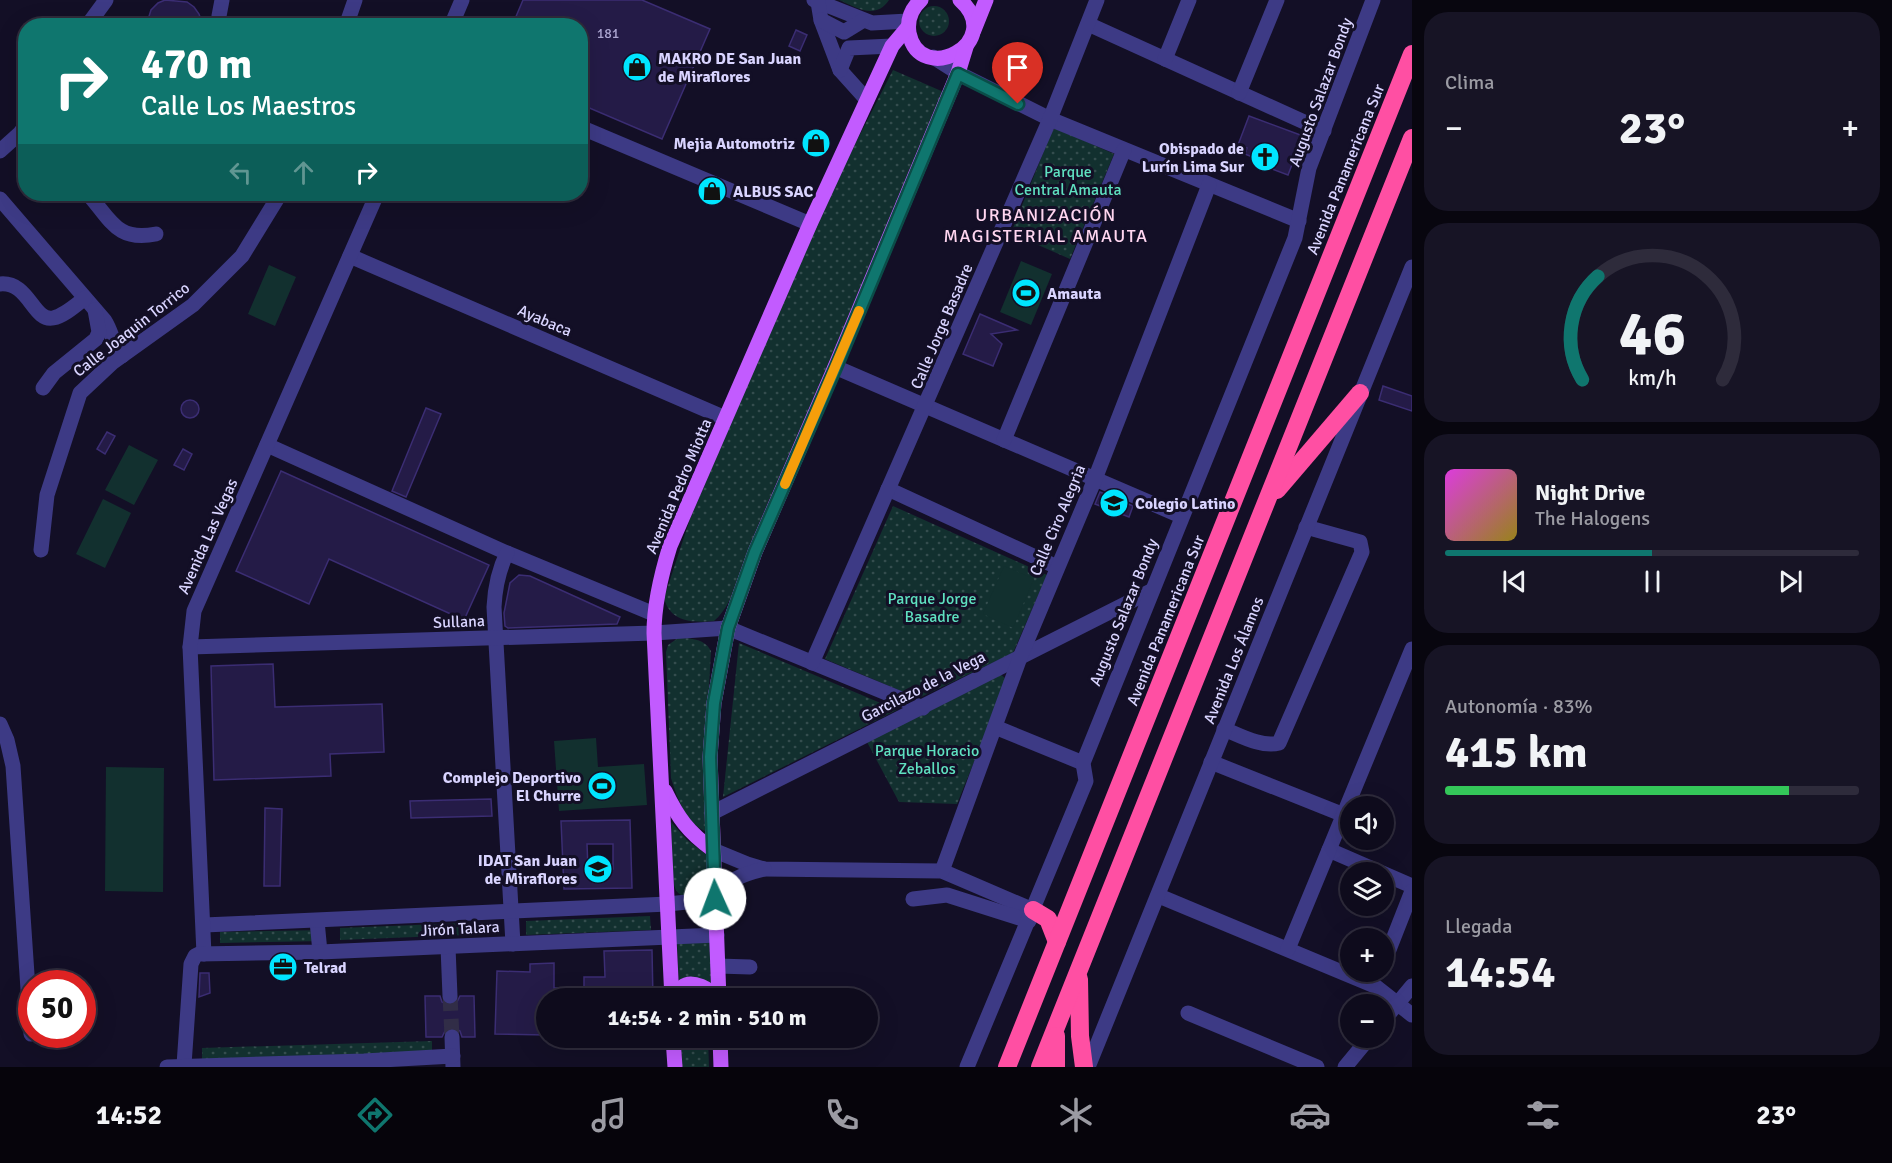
<!DOCTYPE html>
<html lang="es">
<head>
<meta charset="utf-8">
<style>
  :root { --surface:#0e0b1c; --page:#171425; --text:#f1f3f6; --muted:#9b9ba3; --line:#2e2b3b; --accent:#0f766e }
  body { margin:0; font-family:Signika,sans-serif; background:var(--page); color:var(--text); height:100vh; display:flex; flex-direction:column; font-size:22px; white-space:nowrap }
  * { box-sizing:border-box; margin:0 }
  p { font-size:20px; color:var(--muted) }
  .icon { flex:none; width:33px; height:33px; fill:none; stroke:currentColor; stroke-width:2; stroke-linecap:round; stroke-linejoin:round }
  .map { position:relative; flex:1; overflow:hidden }
  .sheet { display:flex; flex-direction:column; gap:12px; padding:12px; background:#08060f; width:480px }
  .sheet>* { flex:none }
  .hud { position:absolute; left:18px; top:18px; width:570px; height:183px; border-radius:24px; box-shadow:0 6px 24px #0002,0 0 0 2px var(--line); background:#0f766e; color:#fff; overflow:hidden }
  .fabs { position:absolute; left:1340px; top:796px; display:grid; gap:12px }
  .fabs a { display:grid; place-items:center; width:54px; height:54px; border-radius:50%; background:var(--surface); box-shadow:0 6px 24px #0002,0 0 0 2px var(--line); font-size:30px }
  .speed { position:absolute; left:18px; top:970px; display:flex; gap:12px; font-size:30px; font-weight:700; text-align:center }
  .speed>* { display:grid; place-content:center; width:78px; height:78px; border-radius:50%; background:var(--surface); box-shadow:0 6px 24px #0002,0 0 0 2px var(--line); line-height:1 }
  .speed .limit { border:9px solid #d22; background:#fff; color:#111 }
  .pin { position:absolute; display:grid; place-items:center; width:51px; height:51px; color:#fff; margin:-62px -26px; border-radius:50% 50% 50% 0; rotate:-45deg; box-shadow:0 0 6px #0007 }
  .pin .icon { rotate:45deg }
  .me { position:absolute; width:66px; margin:-33px; rotate:358deg; stroke-linejoin:round; filter:drop-shadow(0 0 4px #0008) }
  .turn { display:flex; align-items:center; gap:21px; height:126px; padding:0 24px; font-size:27px }
  .turn .icon { width:78px; height:78px; stroke-width:2.5 }
  .turn b { display:block; font-size:42px; line-height:51px }
  .lanes { display:flex; align-items:center; height:57px; padding:0 24px; background:#0003; justify-content:center; gap:30px; direction:ltr }
  .lanes .off { opacity:.35 }
  .big { font-size:45px; font-weight:700; line-height:1.1 }
  .sheet .widget { flex:1; display:flex; flex-direction:column; justify-content:center; gap:9px; min-width:0; padding:0 21px; border-radius:24px; background:var(--page) }
  .sheet .dial { align-items:center; gap:0 }
  .dial svg { height:156px; overflow:visible; fill:none; stroke:var(--line); stroke-width:7; stroke-linecap:round; text-anchor:middle }
  .dial text { fill:var(--text); stroke:none }
  .song { display:flex; align-items:center; gap:18px }
  .cover { width:72px; height:72px; border-radius:9px; background:linear-gradient(135deg,hsl(300 70% 55%),hsl(50 70% 35%)) }
  .played { height:6px; border-radius:3px; background:linear-gradient(90deg,var(--accent) 50%,var(--line) 50%) }
  .keys { display:flex; justify-content:space-around; direction:ltr }
  .heat { display:flex; justify-content:space-between; align-items:center; font-size:33px; direction:ltr }
  .charge { height:9px; border-radius:4px; background:linear-gradient(90deg,#34c759 83%,var(--line) 0) }
  .trip { position:absolute; left:536px; top:988px; width:342px; height:60px; border-radius:30px; background:var(--surface); box-shadow:0 6px 24px #0002,0 0 0 2px var(--line); font-weight:700; line-height:60px; text-align:center }
  .tabs { display:flex; height:96px; justify-content:space-around; align-items:center; background:#06040b; color:var(--muted) }
  .tabs .icon { width:42px; height:42px }
  .tabs .active { color:var(--accent) }
  .tabs b { font-size:27px; color:var(--text) }
  main { display:flex; flex:1; min-height:0 }
  .map>svg:first-child { display:block }
  .grass { fill:url(#grass-dots) }
  .garden { fill:#12302f }
  .building { fill:#241b47; stroke:#3b2d73; stroke-width:1.5; fill-rule:evenodd }
  .lines { fill:none; stroke-linecap:round; stroke-linejoin:round }
  .minor-tunnel { stroke:#312d47; stroke-width:15; stroke-dasharray:15 8; stroke-linecap:butt }
  .minor { stroke:#3d3a85; stroke-width:15 }
  .major { stroke:#c25bff; stroke-width:15 }
  .highway { stroke:#ff4fa3; stroke-width:18 }
  .route-casing { stroke:#0a4d48; stroke-width:15 }
  .route { stroke:#0f766e; stroke-width:10 }
  .slow { stroke:#f59e0b; stroke-width:10 }
  .labels { text-anchor:middle; stroke-width:6; stroke-linejoin:round; paint-order:stroke }
  .number-label { font-size:14px; fill:#aca6d1 }
  .poi-label { font-size:16px; font-weight:bold; fill:#d9d4ff; stroke:#130f26; text-anchor:start }
  .street-label { font-size:16px; fill:#d9d4ff; stroke:#130f26 }
  .park-label { font-size:16px; fill:#5fe0c0; stroke:#130f26 }
  .neighbourhood-label { font-size:18px; letter-spacing:1.5px; fill:#ffd6f0; stroke:#130f26 }
</style>
</head>
<body>
<main>
<div class="map">
<svg width="1412" height="1067" viewBox="0 0 1412 1067">
  <defs>
    <pattern id="grass-dots" width="8" height="8" patternUnits="userSpaceOnUse" patternTransform="scale(1.5)"><rect width="8" height="8" fill="#12302f"/><path d="M2 2h.1M6 6h.1" fill="none" stroke="#344d4e" stroke-width="1.8" stroke-linecap="round"/></pattern>
  </defs>
  <rect width="100%" height="100%" fill="#130f26"/>
  <g class="grass">
    <path d="M839,0H889C876,20 857,8 839,0Z"/>
    <circle cx="934" cy="21" r="15"/>
    <path d="M893,70L946,93C885,235 823,377 761,519C747,548 738,601 714,621C692,623 670,622 664,598L690,519L827,199Z"/>
    <polygon points="1056,128 1114,154 1070,259 1011,233 1052,131"/>
    <polygon points="893,506 1047,575 1013,653 921,697 913,696 825,659"/>
    <path d="M678,638C691,638 705,639 711,651L706,741L707,830L705,831C685,822 677,797 671,778L666,652L668,645Z"/>
    <polygon points="739,643 897,710 723,797"/>
    <polygon points="1000,674 1005,678 1006,683 957,804 899,802 867,742"/>
    <path d="M671,822L687,840L707,855C708,863 711,875 709,883C704,895 681,903 675,888C671,877 672,836 671,822Z"/>
    <polygon points="650,916 651,930 526,935 526,921"/>
    <polygon points="490,922 490,934 340,940 340,928"/>
    <polygon points="325,930 325,941 220,943 220,932"/>
    <polygon points="711,940 712,988 679,985 677,941"/>
    <polygon points="681,1038 708,1038 709,1067 682,1067"/>
    <polygon points="432,1041 432,1054 202,1061 202,1048"/>
  </g>
  <g class="garden">
    <polygon points="1021,261 1052,274 1031,325 1000,312"/>
    <polygon points="269,265 296,277 275,326 248,314"/>
    <polygon points="129,445 158,460 134,505 105,490"/>
    <polygon points="103,499 131,513 105,568 76,554"/>
    <polygon points="1004,566 1034,579 1013,628 983,614"/>
    <polygon points="596,738 598,767 644,764 647,805 559,811 554,741"/>
    <polygon points="106,767 164,768 163,892 105,891"/>
  </g>
  <g class="building">
    <polygon points="165,0 187,2 194,7 199,14 203,26 146,26 151,10 158,3"/>
    <polygon points="523,0 642,0 710,29 662,139 580,104 580,26 512,26"/>
    <polygon points="796,30 807,35 800,51 789,46"/>
    <polygon points="1249,116 1303,136 1288,175 1264,166 1265,162 1245,154 1247,148 1238,145"/>
    <polygon points="811,134 826,141 821,152 806,145"/>
    <polygon points="980,314 1017,330 991,334 1002,344 993,366 963,354"/>
    <polygon points="1383,386 1412,396 1412,411 1379,400"/>
    <circle cx="190" cy="409" r="9"/>
    <polygon points="426,408 441,414 406,497 392,491"/>
    <polygon points="107,432 115,436 105,454 97,449"/>
    <polygon points="183,449 192,454 184,470 174,465"/>
    <polygon points="281,471 489,565 464,620 329,559 309,604 236,571"/>
    <polygon points="1100,492 1133,506 1129,517 1095,504"/>
    <polygon points="519,575 530,576 620,617 617,624 508,628 505,626 504,613 510,583"/>
    <polygon points="273,664 275,707 382,704 384,752 330,754 331,776 214,780 211,666"/>
    <polygon points="491,799 492,816 411,818 410,801"/>
    <polygon points="265,808 282,809 280,886 264,886"/>
    <path d="M630,820L632,888L564,889L561,821ZM587,844H613V869H588Z"/>
    <polygon points="652,950 653,999 546,999 546,1035 495,1034 497,971 530,972 530,964 554,963 554,988 584,988 584,977 605,977 604,951"/>
    <polygon points="200,973 209,973 210,993 199,997"/>
    <polygon points="425,996 440,996 442,1002 450,1006 456,1004 460,996 474,996 475,1037 462,1037 460,1031 452,1027 446,1029 442,1037 426,1037"/>
  </g>
  <g class="lines">
    <polyline class="minor-tunnel" points="450,996 452,1037"/>
    <g class="minor">
      <polyline points="814,0 872,23 908,21"/>
      <polyline points="818,2 821,20 840,70 867,100"/>
      <polyline points="219,16 222,0"/>
      <polyline points="821,20 844,32 862,21"/>
      <polyline points="1088,24 1324,131"/>
      <polyline points="87,26 106,0"/>
      <polyline points="346,26 355,0"/>
      <polyline points="451,26 462,0"/>
      <polyline points="933,57 958,73 1050,119 1299,221"/>
      <polyline points="1165,59 1189,0"/>
      <polyline points="840,70 849,48 892,46"/>
      <polyline points="1239,93 1277,0"/>
      <polyline points="580,127 810,224"/>
      <polyline points="0,151 20,133 26,125"/>
      <path d="M88,194C111,220 117,242 156,234"/>
      <path d="M0,199L105,321C112,332 113,345 122,356"/>
      <polyline points="350,256 725,418"/>
      <path d="M0,284C29,281 33,322 53,318C64,316 76,305 85,298"/>
      <polyline points="835,367 1181,516"/>
      <polyline points="43,388 54,373 96,339 99,332 95,310"/>
      <polyline points="1004,440 1124,150"/>
      <polyline points="267,445 507,553 654,614"/>
      <polyline points="888,489 1057,567"/>
      <polyline points="41,550 47,495 80,393 112,363 193,305 242,256 280,194"/>
      <path d="M507,553C498,571 495,587 494,607L513,944"/>
      <polyline points="190,647 654,633 728,628 923,708"/>
      <polyline points="812,663 1050,119 1097,0"/>
      <polyline points="0,724 7,740 13,766 31,1034"/>
      <polyline points="995,727 1083,763"/>
      <path d="M1224,729C1239,735 1262,748 1279,743L1362,552L1360,542L1306,527"/>
      <polyline points="1211,762 1344,815"/>
      <polyline points="712,813 1151,591"/>
      <polyline points="713,850 747,864 764,869 942,871 1033,910"/>
      <polyline points="1329,850 1412,886"/>
      <polyline points="942,871 1021,655 1095,479 1209,185"/>
      <polyline points="1159,896 1375,986 1412,1015"/>
      <polyline points="913,899 947,895 1029,921"/>
      <polyline points="317,921 320,952"/>
      <path d="M204,925L668,904L715,899C726,880 743,874 764,869"/>
      <polyline points="448,947 450,996"/>
      <polyline points="1288,949 1412,649"/>
      <polyline points="204,954 190,647 194,611 377,194"/>
      <polyline points="1383,965 1412,891"/>
      <polyline points="718,966 750,967"/>
      <polyline points="1188,1013 1317,1067"/>
      <polyline points="1383,1021 1412,986"/>
      <polyline points="452,1037 453,1067"/>
      <polyline points="184,1065 191,964 195,956 199,954 320,952 717,935"/>
      <polyline points="167,1067 364,1061 453,1056"/>
      <polyline points="967,1067 1086,781 1083,763 1295,238 1309,168 1373,0"/>
      <polyline points="1088,1067 1412,267"/>
      <polyline points="1345,1067 1369,1038"/>
    </g>
    <g class="major">
      <path d="M921,0C911,9 907,20 909,33C920,88 1007,42 960,0"/>
      <polyline points="974,30 986,0"/>
      <path d="M665,791C678,818 688,832 713,850"/>
      <path d="M672,999L654,633C654,603 661,575 670,546L810,224L892,46L908,27"/>
      <path d="M672,999C675,995 678,990 682,987C692,979 711,989 717,999"/>
      <polyline points="719,999 710,757 714,703 728,628 755,552 835,367 958,73 966,47"/>
      <polyline points="673,1038 675,1067"/>
      <polyline points="720,1038 721,1067"/>
    </g>
    <g class="highway">
      <polyline points="1277,490 1360,393"/>
      <polyline points="1033,910 1048,919 1057,942"/>
      <polyline points="1079,979 1080,1036 1084,1067"/>
      <polyline points="1007,1067 1412,54"/>
      <polyline points="1040,1067 1412,138"/>
      <polyline points="1056,1067 1056,1036"/>
    </g>
  </g>
  <g class="lines">
    <g class="route-casing">
      <polyline id="route" points="715,899 710,757 714,703 728,628 755,552 836,367 958,74 1018,104"/>
    </g>
    <use href="#route" class="route"/>
    <polyline class="slow" points="785,484 859,311"/>
  </g>
  <defs>
    <g id="shop-disc" transform="scale(1.5)"><circle r="9.5" fill="#00e5ff" stroke="#130f26"/><path d="M-5-2.5h2.3a2.7 3.5 0 0 1 5.4 0H5L5.5 6h-11ZM-1.5-2.5h3a1.5 2.3 0 0 0-3 0Z" fill="#111"/></g>
    <g id="church-disc" transform="scale(1.5)"><circle r="9.5" fill="#00e5ff" stroke="#130f26"/><path d="M-1.2-6h2.4v3.5h3.3v2.4h-3.3V6h-2.4V-.1h-3.3v-2.4h3.3Z" fill="#111"/></g>
    <g id="stadium-disc" transform="scale(1.5)"><circle r="9.5" fill="#00e5ff" stroke="#130f26"/><path d="M0-5a6.5 5 0 1 0 0 10a6.5 5 0 1 0 0-10ZM-3.5-1.8h7v3.6h-7Z" fill="#111"/></g>
    <g id="university-disc" transform="scale(1.5)"><circle r="9.5" fill="#00e5ff" stroke="#130f26"/><path d="M0-5L7-2L0 1L-7-2ZM-4 1L0 2.5L4 1V4Q0 6-4 4Z" fill="#111"/></g>
    <g id="office-disc" transform="scale(1.5)"><circle r="9.5" fill="#00e5ff" stroke="#130f26"/><path d="M-6-3h4V-5.5h4V-3h4V5H-6ZM-1-4.5V-3h2v-1.5ZM-6 0V1H6V0Z" fill="#111"/></g>
  </defs>
  <g fill-rule="evenodd">
    <use href="#shop-disc" x="637" y="67"/>
    <use href="#shop-disc" x="816" y="143"/>
    <use href="#church-disc" x="1265" y="157"/>
    <use href="#shop-disc" x="712" y="191"/>
    <use href="#stadium-disc" x="1026" y="293"/>
    <use href="#university-disc" x="1114" y="503"/>
    <use href="#stadium-disc" x="602" y="786"/>
    <use href="#university-disc" x="598" y="869"/>
    <use href="#office-disc" x="283" y="967"/>
  </g>
  <g class="labels">
    <g class="number-label">
      <text x="608" y="38">181</text>
    </g>
    <g class="poi-label">
      <text x="658" y="64">MAKRO DE San Juan<tspan x="658" dy="18">de Miraflores</tspan></text>
      <text x="795" y="149" text-anchor="end">Mejia Automotriz</text>
      <text x="1244" y="154" text-anchor="end">Obispado de<tspan x="1244" dy="18">Lurín Lima Sur</tspan></text>
      <text x="733" y="197">ALBUS SAC</text>
      <text x="1047" y="299">Amauta</text>
      <text x="1135" y="509">Colegio Latino</text>
      <text x="581" y="783" text-anchor="end">Complejo Deportivo<tspan x="581" dy="18">El Churre</tspan></text>
      <text x="577" y="866" text-anchor="end">IDAT San Juan<tspan x="577" dy="18">de Miraflores</tspan></text>
      <text x="304" y="973">Telrad</text>
    </g>
    <g class="street-label">
      <text transform="translate(1320 92) rotate(-70)" y="6">Augusto Salazar Bondy</text>
      <text transform="translate(1345 169) rotate(-68)" y="6">Avenida Panamericana Sur</text>
      <text transform="translate(545 320) rotate(23)" y="6">Ayabaca</text>
      <text transform="translate(941 326) rotate(-67)" y="6">Calle Jorge Basadre</text>
      <text transform="translate(131 329) rotate(-38)" y="6">Calle Joaquin Torrico</text>
      <text transform="translate(678 486) rotate(-67)" y="6">Avenida Pedro Miotta</text>
      <text transform="translate(1057 520) rotate(-67)" y="6">Calle Ciro Alegria</text>
      <text transform="translate(207 536) rotate(-66)" y="6">Avenida Las Vegas</text>
      <text transform="translate(1123 612) rotate(-68)" y="6">Augusto Salazar Bondy</text>
      <text transform="translate(1165 620) rotate(-68)" y="6">Avenida Panamericana Sur</text>
      <text transform="translate(459 621) rotate(-2)" y="6">Sullana</text>
      <text transform="translate(1233 660) rotate(-68)" y="6">Avenida Los Álamos</text>
      <text transform="translate(923 686) rotate(-27)" y="6">Garcilazo de la Vega</text>
      <text transform="translate(460 928) rotate(-3)" y="6">Jirón Talara</text>
    </g>
    <g class="park-label">
      <text x="1068" y="177">Parque<tspan x="1068" dy="18">Central Amauta</tspan></text>
      <text x="932" y="604">Parque Jorge<tspan x="932" dy="18">Basadre</tspan></text>
      <text x="927" y="756">Parque Horacio<tspan x="927" dy="18">Zeballos</tspan></text>
    </g>
    <g class="neighbourhood-label">
      <text x="1046" y="221">URBANIZACIÓN<tspan x="1046" dy="21">MAGISTERIAL AMAUTA</tspan></text>
    </g>
  </g>
</svg>
<div class="fabs">
<a><svg class="icon" aria-label="sound" viewBox="0 0 24 24"><path d="M4 9h4l5-4v14l-5-4H4zM17 9q2 3 0 6"/></svg></a>
<a><svg class="icon" aria-label="layers" viewBox="0 0 24 24"><path d="M12 4l9 5-9 5-9-5zM3 14l9 5 9-5"/></svg></a>
<a>+</a>
<a>−</a>
</div>
<div class="speed"><div class="limit">50</div></div>
<div class="pin" style="left:1018px;top:104px;background:#d93025"><svg class="icon" aria-label="arrive" viewBox="0 0 24 24"><path d="M6 21V4h12l-3 4 3 4H6"/></svg></div>
<svg class="me" style="left:715px;top:899px" viewBox="-20 -20 40 40"><circle r="19" fill="#fff"/><path d="M0-13L10 11 0 6-10 11z" fill="#0f766e"/></svg>
<div class="trip">14:54 · 2 min · 510 m</div>
<div class="hud">
<div class="turn"><svg class="icon" aria-label="right" viewBox="0 0 24 24"><path d="M7 20v-9h11M14 6l5 5-5 5"/></svg><div><b>470 m</b>Calle Los Maestros</div></div>
<div class="lanes"><svg class="icon off" aria-label="left" viewBox="0 0 24 24"><path d="M17 20v-9H6M10 6l-5 5 5 5"/></svg><svg class="icon off" aria-label="ahead" viewBox="0 0 24 24"><path d="M12 20V5M6 11l6-6 6 6"/></svg><svg class="icon" aria-label="right" viewBox="0 0 24 24"><path d="M7 20v-9h11M14 6l5 5-5 5"/></svg></div>
</div>
</div>
<section class="sheet">
<div class="widget"><p>Clima</p>
<div class="heat"><a>−</a><b class="big">23°</b><a>+</a></div>
</div>
<div class="widget dial"><svg viewBox="0 0 100 80">
<path d="M14 69A42 42 0 1 1 86 69"/>
<path d="M14 69A42 42 0 0 1 22 16" stroke="#0f766e"/>
<text x="50" y="56" font-size="32" font-weight="700">46</text>
<text x="50" y="72" font-size="11">km/h</text>
</svg></div>
<div class="widget">
<div class="song"><i class="cover"></i><div><b>Night Drive</b><p>The Halogens</p></div></div>
<div class="played"></div>
<div class="keys"><svg class="icon" aria-label="previous" viewBox="0 0 24 24"><path d="M18 5L8 12l10 7zM5 5v14"/></svg><svg class="icon" aria-label="pause" viewBox="0 0 24 24"><path d="M8 5v14M16 5v14"/></svg><svg class="icon" aria-label="next" viewBox="0 0 24 24"><path d="M6 5l10 7-10 7zM19 5v14"/></svg></div>
</div>
<div class="widget"><p>Autonomía · 83%</p><b class="big">415 km</b><div class="charge"></div></div>
<div class="widget"><p>Llegada</p><b class="big">14:54</b></div>
</section>
</main>
<nav class="tabs">
<b>14:52</b>
<svg class="icon active" aria-label="directions" viewBox="0 0 24 24"><path d="M12 3l9 9-9 9-9-9zM9 14v-3h6M13 9l2 2-2 2"/></svg>
<svg class="icon" aria-label="music" viewBox="0 0 24 24"><path d="M9 18V5l10-2v13"/><circle cx="6" cy="18" r="3"/><circle cx="16" cy="16" r="3"/></svg>
<svg class="icon" aria-label="phone" viewBox="0 0 24 24"><path d="M5 4h4l2 5-3 2q2 4 5 5l2-3 5 2v4C11 20 4 13 5 4z"/></svg>
<svg class="icon" aria-label="climate" viewBox="0 0 24 24"><path d="M12 3v18M4 7l16 10M4 17L20 7"/></svg>
<svg class="icon" aria-label="car" viewBox="0 0 24 24"><path d="M5 17H2v-5l4-1 3-4h7l3 4 3 1v5h-3M9 17h6M6 11h13"/><circle cx="7" cy="17" r="2"/><circle cx="17" cy="17" r="2"/></svg>
<svg class="icon" aria-label="filters" viewBox="0 0 24 24"><path d="M4 7h16M4 17h16"/><circle cx="9" cy="7" r="2"/><circle cx="15" cy="17" r="2"/></svg>
<b>23°</b>
</nav>
</body>
</html>
